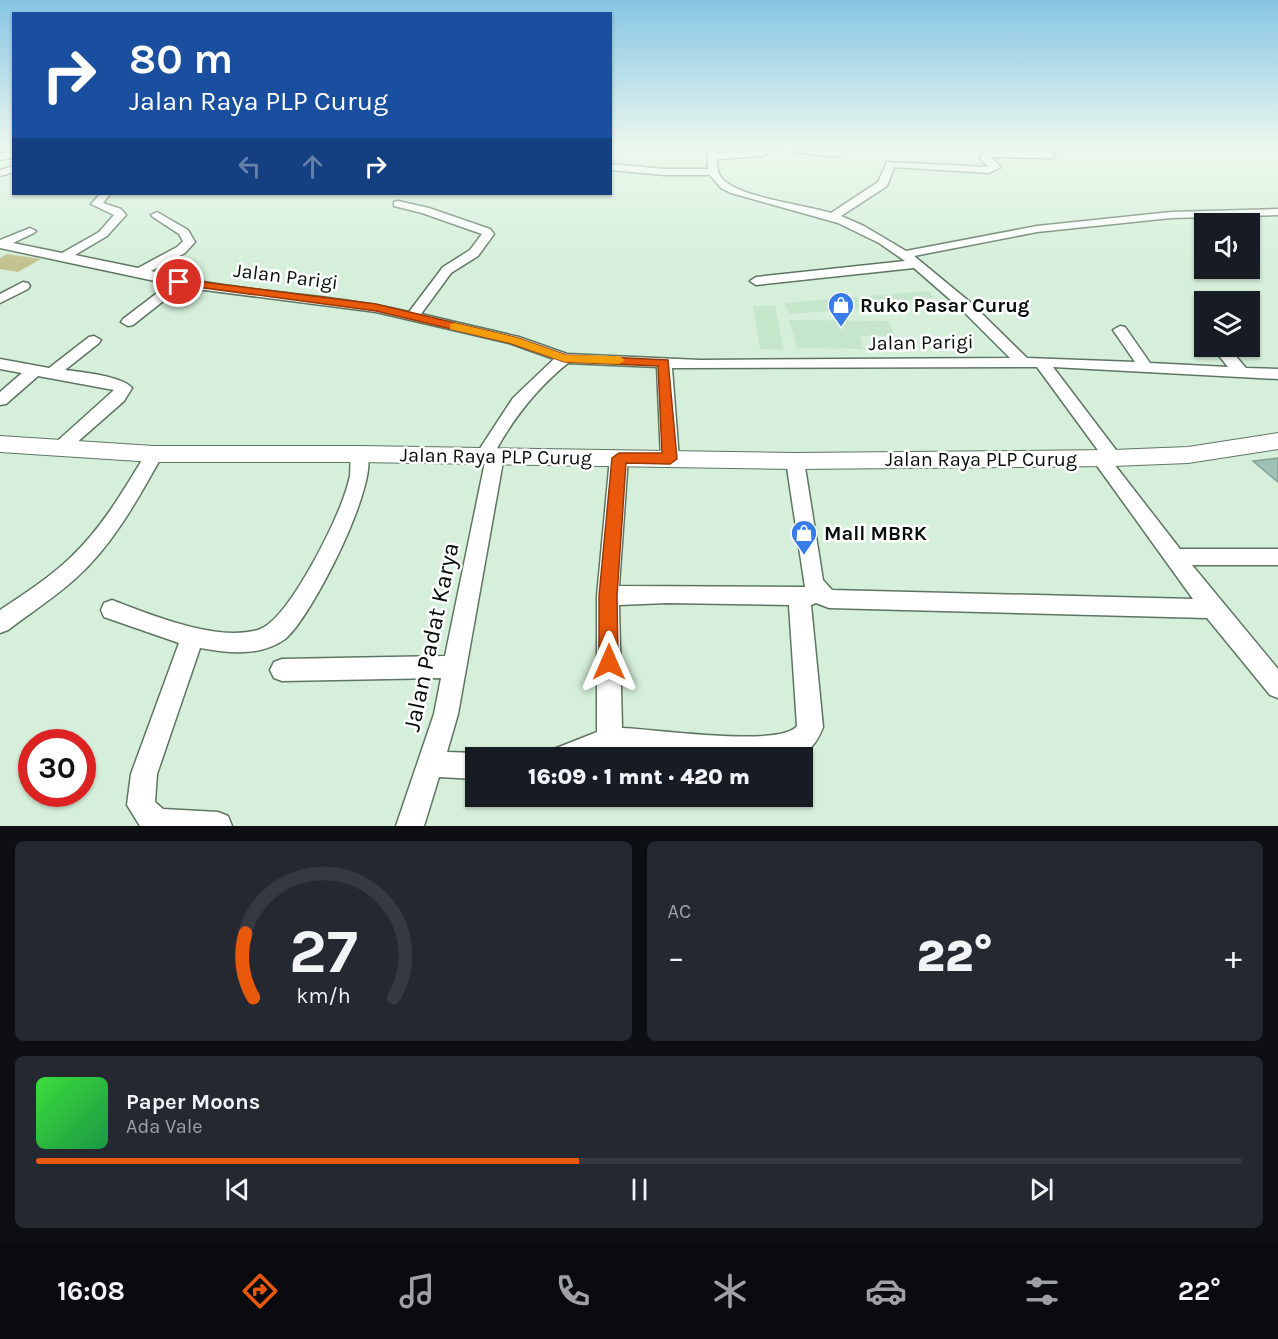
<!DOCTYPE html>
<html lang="id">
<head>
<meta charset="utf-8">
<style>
  :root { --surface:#171b24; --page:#242831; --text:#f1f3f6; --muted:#9ea1a6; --line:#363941; --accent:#ea580c }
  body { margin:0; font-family:Karla,sans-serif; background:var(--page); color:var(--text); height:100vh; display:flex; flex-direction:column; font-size:22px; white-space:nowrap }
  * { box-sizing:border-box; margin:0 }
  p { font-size:20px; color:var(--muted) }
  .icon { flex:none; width:33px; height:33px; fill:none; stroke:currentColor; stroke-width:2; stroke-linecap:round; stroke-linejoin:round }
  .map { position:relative; height:826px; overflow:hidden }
  .panel { display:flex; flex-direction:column; gap:15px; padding:15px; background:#0d0f14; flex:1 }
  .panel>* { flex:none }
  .top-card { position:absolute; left:12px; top:12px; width:600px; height:183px; border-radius:0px; box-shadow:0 2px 4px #0004; background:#1a4fa0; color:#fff; overflow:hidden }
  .tools { position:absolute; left:1194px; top:213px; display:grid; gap:12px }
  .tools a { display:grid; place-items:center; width:66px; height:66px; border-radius:0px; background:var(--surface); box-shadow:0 2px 4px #0004; font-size:30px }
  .speed { position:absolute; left:18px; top:729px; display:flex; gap:12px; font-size:30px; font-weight:700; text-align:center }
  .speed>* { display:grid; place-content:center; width:78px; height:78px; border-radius:50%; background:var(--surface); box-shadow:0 2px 4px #0004; line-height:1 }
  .speed .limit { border:9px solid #d22; background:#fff; color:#111 }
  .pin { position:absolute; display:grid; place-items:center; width:51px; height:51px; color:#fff; margin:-26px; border:3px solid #fff; border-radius:50%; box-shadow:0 2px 6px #0007 }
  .me { position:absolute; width:66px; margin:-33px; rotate:0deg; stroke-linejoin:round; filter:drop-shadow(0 0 4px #0008) }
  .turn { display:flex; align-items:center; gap:21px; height:126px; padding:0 18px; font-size:27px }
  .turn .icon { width:78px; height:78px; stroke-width:2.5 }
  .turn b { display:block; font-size:42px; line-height:51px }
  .lanes { display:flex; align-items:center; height:57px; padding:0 18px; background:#0003; justify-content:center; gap:30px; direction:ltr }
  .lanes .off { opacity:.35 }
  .big { font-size:45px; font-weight:800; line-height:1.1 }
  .panel .widget { flex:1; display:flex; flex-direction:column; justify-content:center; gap:9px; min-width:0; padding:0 21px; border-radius:9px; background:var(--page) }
  .panel .dial { align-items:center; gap:0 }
  .dial svg { height:156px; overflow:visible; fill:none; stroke:var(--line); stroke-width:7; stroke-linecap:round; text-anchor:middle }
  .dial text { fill:var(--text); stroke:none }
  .song { display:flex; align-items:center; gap:18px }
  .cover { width:72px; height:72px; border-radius:9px; background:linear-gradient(135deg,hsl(120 70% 55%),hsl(140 70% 35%)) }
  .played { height:6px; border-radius:3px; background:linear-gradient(90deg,var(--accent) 45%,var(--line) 45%) }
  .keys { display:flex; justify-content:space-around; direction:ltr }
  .heat { display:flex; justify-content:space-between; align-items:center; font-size:33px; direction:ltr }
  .panel .tiles { flex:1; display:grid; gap:15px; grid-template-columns:1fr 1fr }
  .widget:last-child { grid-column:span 2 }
  .trip { position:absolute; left:465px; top:747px; width:348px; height:60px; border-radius:0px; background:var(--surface); box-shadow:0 2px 4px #0004; font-weight:800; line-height:60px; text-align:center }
  .tab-bar { display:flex; height:96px; justify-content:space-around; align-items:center; background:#090b0e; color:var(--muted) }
  .tab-bar .icon { width:42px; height:42px }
  .tab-bar .current { color:var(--accent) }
  .tab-bar b { font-size:27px; color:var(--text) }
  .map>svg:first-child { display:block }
  .built { fill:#c6e6cc }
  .green { fill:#c3c28f }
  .building { fill:#9fc0b5; stroke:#82a297; stroke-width:1.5 }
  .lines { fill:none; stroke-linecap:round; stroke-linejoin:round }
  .minor-casing { stroke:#5e7562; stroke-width:3 }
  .major-casing { stroke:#5e7562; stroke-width:2 }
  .minor { fill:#fff; fill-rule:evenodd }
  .major { fill:#fff; fill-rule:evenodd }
  .route { fill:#ea580c; stroke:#983908; stroke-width:1.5 }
  .slow { fill:#f59e0b }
  .labels { text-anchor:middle; stroke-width:5; stroke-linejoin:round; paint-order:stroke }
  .street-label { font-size:20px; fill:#060f08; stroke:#fff }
  .poi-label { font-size:20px; font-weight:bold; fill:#060f08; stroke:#fff; text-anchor:start }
  .near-street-label { font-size:24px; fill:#060f08; stroke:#fff }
</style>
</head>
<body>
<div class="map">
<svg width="1278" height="826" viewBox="0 0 1278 826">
  <rect width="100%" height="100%" fill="#d5efda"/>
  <g class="built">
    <polygon points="929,291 934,298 891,301 894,306 790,314 784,303"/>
    <polygon points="753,306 775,306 784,350 760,349"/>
    <polygon points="789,320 888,321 895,336 860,336 864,349 797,348"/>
  </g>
  <polygon class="green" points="7,254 41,259 18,272 0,269 0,258"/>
  <polygon class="building" points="1278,458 1278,482 1253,461"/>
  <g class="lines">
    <g class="minor-casing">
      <g id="minor">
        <path d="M707,149H715L717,153L765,151V155L762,156L717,159C717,164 717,172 721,177C735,197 805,205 831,213L878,182L887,162L988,167L980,158L983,152L986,151L1051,152L1056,155L1051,158L990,157L1001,167L989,173L894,167L887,186L841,216L864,226L906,251L1037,226L1171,212L1278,209V215L1171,218L1037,232L914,256L971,303L1027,358L1135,362L1113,330L1120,326L1125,327L1150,363L1228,367L1212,347L1227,346L1246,368L1278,369V379L1053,367L1119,454L1122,458L1119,462L1114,464L1180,549H1278V565H1192L1278,669V698L1270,695L1207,618L829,608L816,603L811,605L823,727C816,745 810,751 792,758H680L621,754L598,758H550L554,749L597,732V596L610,458L613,454L619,452L625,454L628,458L619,586L805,587L786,461L789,457L795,455L801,457L804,461L823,580L832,590L1193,599L1095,463L1092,459L1095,455L1100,453L1037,367L672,368L679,459L676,463L670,465L664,463L661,459L657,367L568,363C538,387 515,416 496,450L501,452L504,456L458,714L447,752L476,753L486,758H476V779L439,777L424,826H396L434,714L441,678L282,681L274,678L270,670L274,662L282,659L445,656L485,462L478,460L475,456L513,398L554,359L509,343L376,312L181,287L133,325L128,326L121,322L123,319L169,284L0,248V240L30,228L36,231L34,233L13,243L62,253L99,232L114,215L91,204L100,194H110L103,203L121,209L126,215L107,236L75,255L138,268L177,247L183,241L179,234L153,217L151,215L157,212L188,230L195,242L185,253L151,271C235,293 324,292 409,312L443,267L470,250L482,234L422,213L394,206V202L398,201L429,208L490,229L494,234L478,256L451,273L421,314L519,337L567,354L700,360L1010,358L961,309L914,268L756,285L750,281L756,277L905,261L879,243L838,223L731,193L721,188L710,175H664L610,170V164L664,169H708ZM667,603L789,605L797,726C780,748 654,729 622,728L619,605Z"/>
        <polygon points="791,149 834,151 833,149 843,149 846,152 835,157 796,152"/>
        <polygon points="14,151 14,157 0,160 0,154"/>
        <polygon points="14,166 14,172 0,176 0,170"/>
        <polygon points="23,282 28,283 30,286 28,289 0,303 0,294"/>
        <path d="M94,336L101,340L99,343L65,370C81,372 122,376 132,388L124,401L66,452H54L51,448L54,444L114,390L38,376L6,404L0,405V392L22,373L0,369V359L49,368L89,337Z"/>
        <path d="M154,448L160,450L163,454C138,499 113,545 75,579C54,598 30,613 8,630L0,633V610C24,594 49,578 70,558C103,527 125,488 148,450Z"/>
        <path d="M360,448L366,450C383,478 310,620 285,639C260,657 228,653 200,648L157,774L155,802L163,809L218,812L228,816L232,826H140L127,805L131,774L179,643L104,617L101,610L104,603L112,600C152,615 216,642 258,630C287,622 331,531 342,502C345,494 348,485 350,476C351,467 349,457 354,450Z"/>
      </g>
    </g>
    <g class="major-casing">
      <polygon id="major" points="1278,433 1278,449 1188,463 1113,466 795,469 360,462 154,462 0,452 0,436 154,446 360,446 795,453 1113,450 1188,447"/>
    </g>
    <use href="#minor" class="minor"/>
    <use href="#major" class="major"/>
  </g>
  <linearGradient id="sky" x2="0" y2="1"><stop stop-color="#87c5e4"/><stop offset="0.56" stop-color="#ecf8ee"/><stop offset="1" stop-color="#ecf8ee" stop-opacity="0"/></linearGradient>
  <rect width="1278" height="264" fill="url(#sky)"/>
  <polygon class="route" points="179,279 376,304 518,338 566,355 668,360 677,459 670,464 626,463 617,596 618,662 616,668 609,670 602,668 599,662 599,596 612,458 619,453 662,453 658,366 565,362 510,343 376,311 175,284 175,280"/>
  <polygon class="slow" points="455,323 518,338 566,355 619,356 625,360 619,364 565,362 510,343 450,329 450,324"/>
  <defs>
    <g id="shop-pin" transform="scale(1.35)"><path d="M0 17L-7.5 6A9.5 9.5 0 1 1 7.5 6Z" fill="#387ce9" stroke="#fff"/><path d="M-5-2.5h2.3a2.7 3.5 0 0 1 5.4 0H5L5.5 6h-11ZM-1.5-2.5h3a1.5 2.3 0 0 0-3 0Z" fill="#fff"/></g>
  </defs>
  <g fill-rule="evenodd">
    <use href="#shop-pin" x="841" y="305"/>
    <use href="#shop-pin" x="804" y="533"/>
  </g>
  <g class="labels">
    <g class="street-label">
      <text transform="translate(286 276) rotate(7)" y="7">Jalan Parigi</text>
      <text transform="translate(921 342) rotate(-1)" y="7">Jalan Parigi</text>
      <text transform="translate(496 456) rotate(1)" y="7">Jalan Raya PLP Curug</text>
      <text x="981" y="466">Jalan Raya PLP Curug</text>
    </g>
    <g class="poi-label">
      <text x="860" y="312">Ruko Pasar Curug</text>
      <text x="824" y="540">Mall MBRK</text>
    </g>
    <g class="near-street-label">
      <text transform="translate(431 637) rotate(-78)" y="8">Jalan Padat Karya</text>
    </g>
  </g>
</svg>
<div class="tools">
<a><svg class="icon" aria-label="sound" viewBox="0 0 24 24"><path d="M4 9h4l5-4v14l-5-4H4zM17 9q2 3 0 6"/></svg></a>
<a><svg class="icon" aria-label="layers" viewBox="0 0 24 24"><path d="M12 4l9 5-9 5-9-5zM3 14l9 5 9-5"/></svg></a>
</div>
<div class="speed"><div class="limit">30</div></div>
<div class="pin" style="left:179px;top:282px;background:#d93025"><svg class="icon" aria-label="arrive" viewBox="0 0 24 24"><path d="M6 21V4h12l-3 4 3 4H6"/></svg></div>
<svg class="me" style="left:609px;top:662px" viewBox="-20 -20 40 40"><path d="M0-17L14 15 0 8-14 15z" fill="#ea580c" stroke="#fff" stroke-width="4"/></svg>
<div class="trip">16:09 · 1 mnt · 420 m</div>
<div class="top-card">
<div class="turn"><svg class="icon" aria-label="right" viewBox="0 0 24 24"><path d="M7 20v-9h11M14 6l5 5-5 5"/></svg><div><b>80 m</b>Jalan Raya PLP Curug</div></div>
<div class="lanes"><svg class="icon off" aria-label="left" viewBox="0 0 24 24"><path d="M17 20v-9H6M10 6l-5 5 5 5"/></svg><svg class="icon off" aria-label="ahead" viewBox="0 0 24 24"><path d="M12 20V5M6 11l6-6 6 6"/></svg><svg class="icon" aria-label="right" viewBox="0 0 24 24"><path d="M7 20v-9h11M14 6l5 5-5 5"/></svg></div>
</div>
</div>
<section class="panel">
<div class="tiles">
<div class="widget dial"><svg viewBox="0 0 100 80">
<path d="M14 69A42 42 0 1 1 86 69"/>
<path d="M14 69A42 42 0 0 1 10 36" stroke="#ea580c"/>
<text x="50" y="56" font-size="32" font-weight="700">27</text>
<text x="50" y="72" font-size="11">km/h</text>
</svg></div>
<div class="widget"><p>AC</p>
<div class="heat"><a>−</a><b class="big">22°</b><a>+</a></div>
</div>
<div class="widget">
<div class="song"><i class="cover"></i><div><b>Paper Moons</b><p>Ada Vale</p></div></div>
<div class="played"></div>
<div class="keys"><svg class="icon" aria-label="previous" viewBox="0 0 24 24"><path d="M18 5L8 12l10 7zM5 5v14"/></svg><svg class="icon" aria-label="pause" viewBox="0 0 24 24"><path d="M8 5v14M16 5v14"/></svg><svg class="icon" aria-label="next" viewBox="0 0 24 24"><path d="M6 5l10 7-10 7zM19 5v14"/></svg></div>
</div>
</div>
</section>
<nav class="tab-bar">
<b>16:08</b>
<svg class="icon current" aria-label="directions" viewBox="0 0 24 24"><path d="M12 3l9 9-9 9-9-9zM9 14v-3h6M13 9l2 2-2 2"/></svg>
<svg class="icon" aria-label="music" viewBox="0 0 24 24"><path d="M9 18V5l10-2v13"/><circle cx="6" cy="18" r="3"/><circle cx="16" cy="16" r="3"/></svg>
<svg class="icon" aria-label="phone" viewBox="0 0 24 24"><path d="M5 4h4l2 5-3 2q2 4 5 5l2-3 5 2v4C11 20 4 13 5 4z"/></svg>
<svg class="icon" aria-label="climate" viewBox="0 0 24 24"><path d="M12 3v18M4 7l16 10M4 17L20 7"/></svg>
<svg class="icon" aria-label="car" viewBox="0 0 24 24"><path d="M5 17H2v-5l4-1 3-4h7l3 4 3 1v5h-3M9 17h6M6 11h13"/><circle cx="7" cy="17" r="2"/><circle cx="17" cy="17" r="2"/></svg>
<svg class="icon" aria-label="filters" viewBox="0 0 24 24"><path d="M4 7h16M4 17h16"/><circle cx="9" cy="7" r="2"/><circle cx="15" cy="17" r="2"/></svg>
<b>22°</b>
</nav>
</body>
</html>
